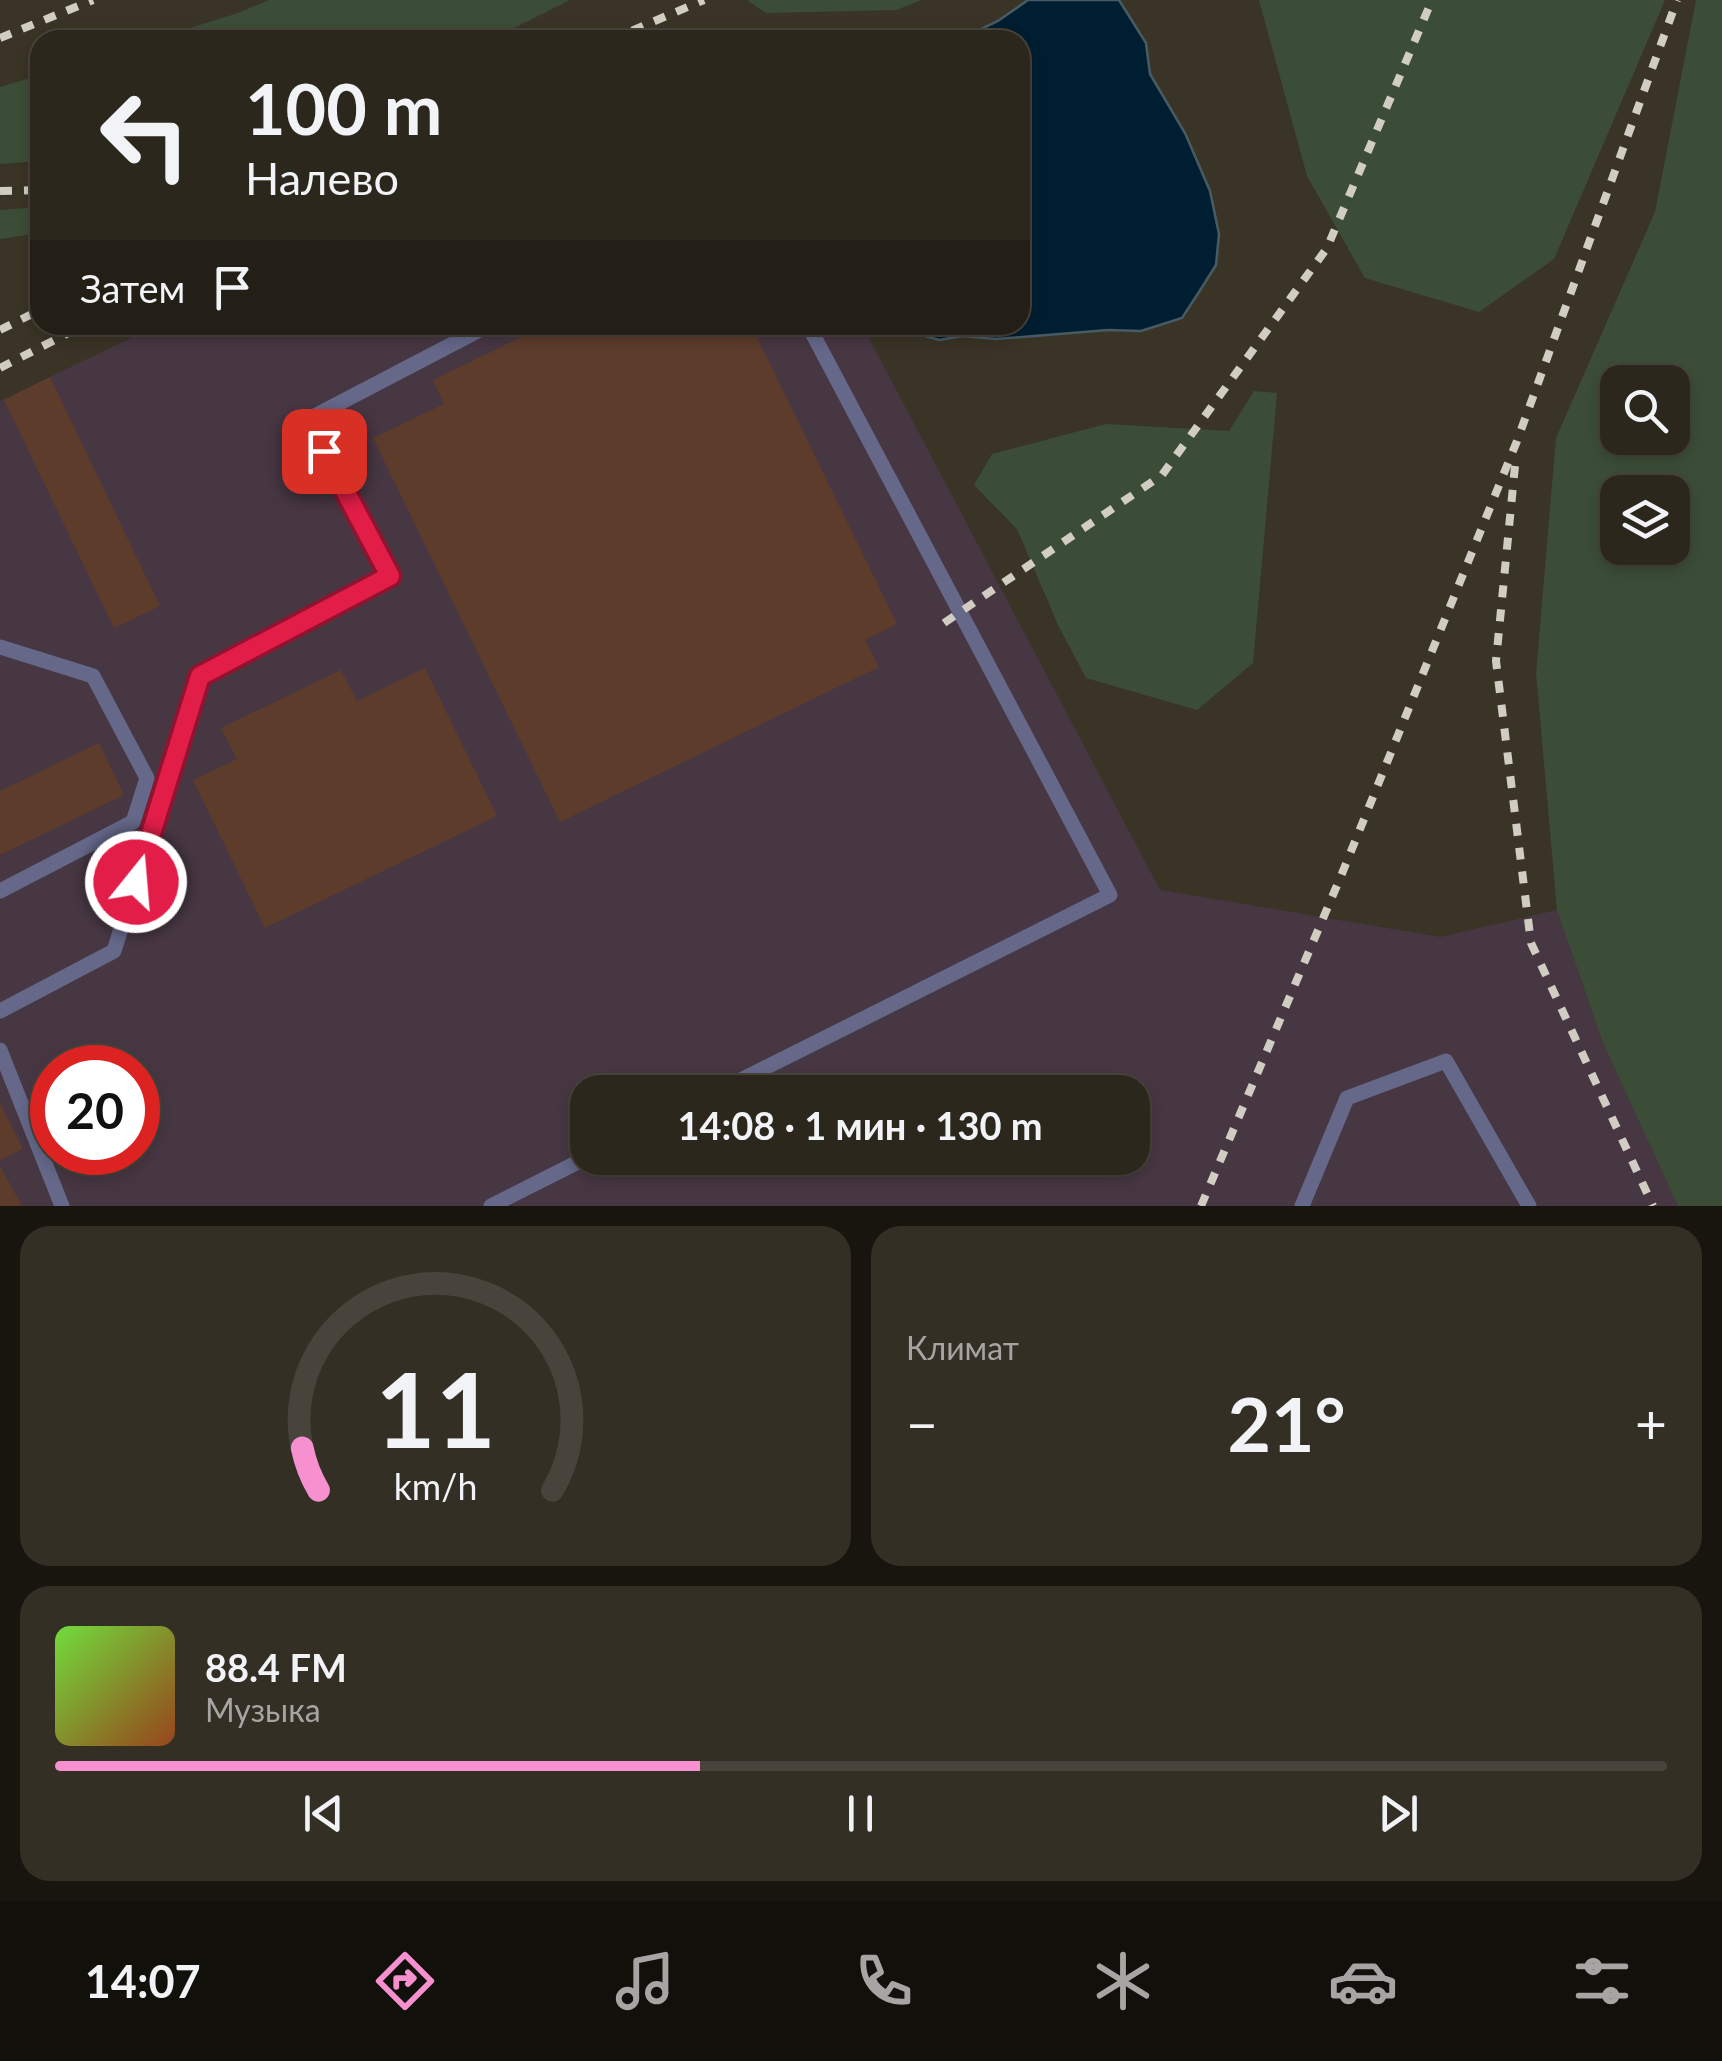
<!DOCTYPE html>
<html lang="ru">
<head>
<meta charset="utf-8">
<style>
  :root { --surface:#2c271c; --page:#342f25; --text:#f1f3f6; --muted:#a6a5a3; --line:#48443b; --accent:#f690cf }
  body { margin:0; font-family:Lato,sans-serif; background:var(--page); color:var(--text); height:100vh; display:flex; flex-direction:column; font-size:38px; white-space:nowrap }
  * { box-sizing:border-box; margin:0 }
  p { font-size:32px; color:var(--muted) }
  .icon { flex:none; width:55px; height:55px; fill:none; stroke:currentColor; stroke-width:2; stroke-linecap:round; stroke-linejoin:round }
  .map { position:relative; height:1206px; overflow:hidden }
  .drawer { display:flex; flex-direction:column; gap:20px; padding:20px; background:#18150f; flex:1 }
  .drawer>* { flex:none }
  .top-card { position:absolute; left:30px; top:30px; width:1000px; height:305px; border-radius:30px; box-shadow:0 5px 15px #0003,0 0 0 2px var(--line); background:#2c271c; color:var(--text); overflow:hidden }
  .buttons { position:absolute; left:1600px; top:365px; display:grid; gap:20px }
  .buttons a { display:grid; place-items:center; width:90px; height:90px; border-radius:20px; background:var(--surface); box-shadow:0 5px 15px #0003,0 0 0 2px var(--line); font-size:50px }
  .speed { position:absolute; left:30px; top:1045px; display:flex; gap:20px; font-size:50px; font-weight:700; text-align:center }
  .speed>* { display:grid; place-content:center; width:130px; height:130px; border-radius:50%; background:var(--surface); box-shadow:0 5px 15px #0003,0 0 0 2px var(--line); line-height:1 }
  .speed .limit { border:15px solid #d22; background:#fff; color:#111 }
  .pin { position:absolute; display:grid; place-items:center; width:85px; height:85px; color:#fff; margin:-42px; border-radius:20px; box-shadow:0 5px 15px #0006 }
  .me { position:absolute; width:110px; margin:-55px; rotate:17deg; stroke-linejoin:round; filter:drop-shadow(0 0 8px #0008) }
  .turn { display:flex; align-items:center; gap:35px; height:210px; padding:0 50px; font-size:45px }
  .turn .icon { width:130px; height:130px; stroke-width:2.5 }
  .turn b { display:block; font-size:70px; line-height:85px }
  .then { display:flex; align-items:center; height:95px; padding:0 50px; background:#0003; gap:20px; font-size:38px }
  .big { font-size:75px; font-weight:700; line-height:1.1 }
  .drawer .widget { flex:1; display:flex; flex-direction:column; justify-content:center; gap:15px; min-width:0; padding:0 35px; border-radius:30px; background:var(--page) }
  .drawer .dial { align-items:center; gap:0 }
  .dial svg { height:260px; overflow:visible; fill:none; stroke:var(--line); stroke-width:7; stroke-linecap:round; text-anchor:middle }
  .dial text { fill:var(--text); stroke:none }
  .song { display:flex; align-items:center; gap:30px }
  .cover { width:120px; height:120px; border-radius:15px; background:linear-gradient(135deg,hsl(100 70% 55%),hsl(20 70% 35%)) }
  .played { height:10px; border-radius:5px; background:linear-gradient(90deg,var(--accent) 40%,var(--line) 40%) }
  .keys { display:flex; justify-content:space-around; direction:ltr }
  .heat { display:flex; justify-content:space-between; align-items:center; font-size:55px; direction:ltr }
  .drawer .tiles { flex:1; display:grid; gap:20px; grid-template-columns:1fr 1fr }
  .widget:last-child { grid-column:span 2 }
  .trip { position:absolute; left:570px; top:1075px; width:580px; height:100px; border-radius:30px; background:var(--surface); box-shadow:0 5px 15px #0003,0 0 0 2px var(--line); font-weight:700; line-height:100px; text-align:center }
  .tabs { display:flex; height:160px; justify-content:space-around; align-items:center; background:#12100b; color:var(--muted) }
  .tabs .icon { width:70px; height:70px }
  .tabs .selected { color:var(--accent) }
  .tabs b { font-size:45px; color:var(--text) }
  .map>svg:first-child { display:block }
  .industrial { fill:#473743; fill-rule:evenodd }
  .green { fill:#3b4d37; fill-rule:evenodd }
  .water { fill:#001e31; stroke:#475b65; stroke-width:2.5 }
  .building { fill:#5d3c2c }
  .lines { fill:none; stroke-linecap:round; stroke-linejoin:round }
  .lane { stroke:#656889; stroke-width:15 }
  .rail { stroke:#d1cdc3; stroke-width:8; stroke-dasharray:12 12; stroke-linecap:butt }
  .route-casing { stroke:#92132f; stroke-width:25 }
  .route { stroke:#e11d48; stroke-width:18 }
</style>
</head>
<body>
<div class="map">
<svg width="1722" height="1206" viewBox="0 0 1722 1206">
  <rect width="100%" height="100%" fill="#3a3426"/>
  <path class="industrial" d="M158,325H862L1160,890L1440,937L1557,910L1603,1043L1678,1206H0V401ZM52,1068H138V1152H52ZM588,1092H1132V1158H588Z"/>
  <g class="green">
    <polygon points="269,0 570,0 490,40 152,40 238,13"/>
    <polygon points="747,0 922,0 896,10 766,13"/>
    <polygon points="1259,0 1665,0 1554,259 1479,312 1365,278 1307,176"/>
    <path d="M1696,0H1722V1206H1678L1603,1043L1557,910L1536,673L1556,438L1655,212ZM1672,382V438H1618V382ZM1618,492H1672V548H1618Z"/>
    <polygon points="40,75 40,161 0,164 0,87"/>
    <polygon points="40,207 40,233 0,239 0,210"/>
    <polygon points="1254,391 1277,393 1253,663 1197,710 1086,678 1058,625 1017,529 974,485 992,454 1106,424 1229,431"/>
  </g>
  <polygon class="water" points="1028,0 1119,0 1146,43 1150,74 1185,133 1210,191 1219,234 1216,265 1199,292 1182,318 1141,331 1108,330 996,339 963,336 939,340 911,332 910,325 1020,325 1020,40 958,40 998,21"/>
  <g class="building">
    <polygon points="546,325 751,325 897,624 865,640 879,667 560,822 373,438 444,404 433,380"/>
    <polygon points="50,377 160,606 114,628 4,400"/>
    <polygon points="425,668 497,816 265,928 193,780 237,759 221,728 341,670 357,701"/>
    <polygon points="99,743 124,795 0,855 0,791"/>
    <polygon points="0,1103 23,1149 0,1160"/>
    <polygon points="0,1166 22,1206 0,1206"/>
  </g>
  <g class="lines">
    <g class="lane">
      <polyline points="0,647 93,676 147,778 133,822 0,891"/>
      <polyline points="0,1011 114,951 200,676 390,576 307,420 489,325"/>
      <polyline points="0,1050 62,1206"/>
      <polyline points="717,1092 1110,895 808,325"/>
      <polyline points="491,1206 588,1157"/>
      <polyline points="1302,1206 1347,1098 1446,1061 1529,1206"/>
    </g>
    <g class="rail">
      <polyline points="0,38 93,0"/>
      <polyline points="610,40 704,0"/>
      <polyline points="0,191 40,190"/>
      <polyline points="0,330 40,310"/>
      <polyline points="0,368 84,325"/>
      <polyline points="1515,466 1496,661 1531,943 1653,1206"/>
      <polyline points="944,623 1162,475 1327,248 1432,0"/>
      <polyline points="1201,1206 1341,876 1517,441 1677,0"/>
    </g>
  </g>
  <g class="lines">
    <g class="route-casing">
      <polyline id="route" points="136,882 200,676 390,576 324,451"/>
    </g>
    <use href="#route" class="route"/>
  </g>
</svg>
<div class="buttons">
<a><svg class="icon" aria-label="search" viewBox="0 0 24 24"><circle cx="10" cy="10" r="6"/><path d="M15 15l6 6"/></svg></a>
<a><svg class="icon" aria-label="layers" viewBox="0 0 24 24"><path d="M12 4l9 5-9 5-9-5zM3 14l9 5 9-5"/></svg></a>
</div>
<div class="speed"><div class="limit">20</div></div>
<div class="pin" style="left:324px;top:451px;background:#d93025"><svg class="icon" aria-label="arrive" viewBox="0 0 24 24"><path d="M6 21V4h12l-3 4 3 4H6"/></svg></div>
<svg class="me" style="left:136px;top:882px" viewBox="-20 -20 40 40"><circle r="17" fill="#e11d48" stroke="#fff" stroke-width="3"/><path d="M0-11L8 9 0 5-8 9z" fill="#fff"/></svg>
<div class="trip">14:08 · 1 мин · 130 m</div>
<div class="top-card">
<div class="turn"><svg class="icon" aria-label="left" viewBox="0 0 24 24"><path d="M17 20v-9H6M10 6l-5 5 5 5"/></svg><div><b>100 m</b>Налево</div></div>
<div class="then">Затем<svg class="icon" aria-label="arrive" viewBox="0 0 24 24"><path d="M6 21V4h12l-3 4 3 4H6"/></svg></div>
</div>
</div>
<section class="drawer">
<div class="tiles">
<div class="widget dial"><svg viewBox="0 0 100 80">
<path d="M14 69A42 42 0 1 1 86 69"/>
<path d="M14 69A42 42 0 0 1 9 56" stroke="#f690cf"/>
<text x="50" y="56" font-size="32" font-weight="700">11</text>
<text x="50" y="72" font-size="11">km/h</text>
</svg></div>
<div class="widget"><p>Климат</p>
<div class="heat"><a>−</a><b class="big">21°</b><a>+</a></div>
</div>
<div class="widget">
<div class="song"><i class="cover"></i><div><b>88.4 FM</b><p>Музыка</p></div></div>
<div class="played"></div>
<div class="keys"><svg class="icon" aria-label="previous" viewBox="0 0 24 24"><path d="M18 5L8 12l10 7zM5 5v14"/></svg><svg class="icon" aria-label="pause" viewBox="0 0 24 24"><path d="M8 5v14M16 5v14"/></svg><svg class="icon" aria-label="next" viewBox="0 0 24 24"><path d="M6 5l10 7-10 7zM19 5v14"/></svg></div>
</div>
</div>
</section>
<nav class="tabs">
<b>14:07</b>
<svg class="icon selected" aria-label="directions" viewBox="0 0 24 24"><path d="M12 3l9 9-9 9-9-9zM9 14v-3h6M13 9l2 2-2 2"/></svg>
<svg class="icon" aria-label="music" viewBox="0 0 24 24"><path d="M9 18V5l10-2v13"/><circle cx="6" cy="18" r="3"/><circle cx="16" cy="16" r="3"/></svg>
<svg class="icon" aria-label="phone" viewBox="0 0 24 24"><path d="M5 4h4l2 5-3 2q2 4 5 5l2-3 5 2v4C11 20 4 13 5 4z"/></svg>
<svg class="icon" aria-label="climate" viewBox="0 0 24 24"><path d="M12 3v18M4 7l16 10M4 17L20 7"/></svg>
<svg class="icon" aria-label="car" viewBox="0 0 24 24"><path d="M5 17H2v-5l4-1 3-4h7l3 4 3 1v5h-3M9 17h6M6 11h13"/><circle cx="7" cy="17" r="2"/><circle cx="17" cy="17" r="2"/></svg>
<svg class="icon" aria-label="filters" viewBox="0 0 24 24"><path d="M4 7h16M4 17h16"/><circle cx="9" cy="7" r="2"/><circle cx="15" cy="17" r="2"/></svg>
</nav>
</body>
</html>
